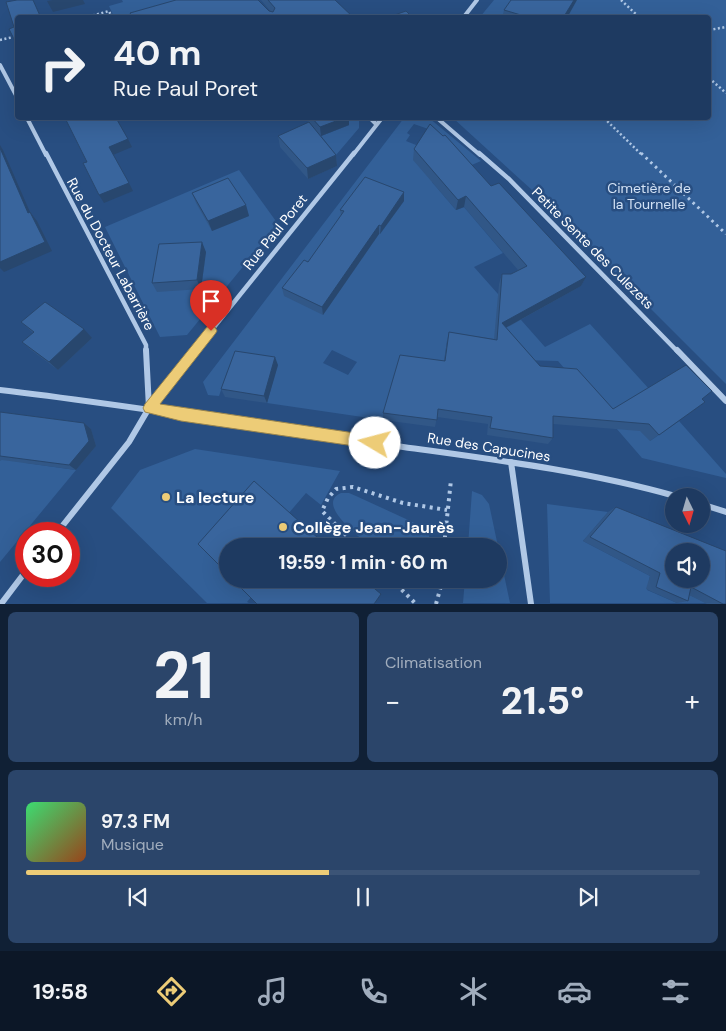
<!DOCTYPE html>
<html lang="fr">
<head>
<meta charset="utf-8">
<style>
  :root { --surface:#1e3a61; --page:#2b456a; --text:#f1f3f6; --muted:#a1adbd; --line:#3c5476; --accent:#edcc77 }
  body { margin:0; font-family:"DM Sans",sans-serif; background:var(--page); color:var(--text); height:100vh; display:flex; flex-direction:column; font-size:19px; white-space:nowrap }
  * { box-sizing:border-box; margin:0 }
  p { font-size:16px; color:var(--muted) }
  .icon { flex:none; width:28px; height:28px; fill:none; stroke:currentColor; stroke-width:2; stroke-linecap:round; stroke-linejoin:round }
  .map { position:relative; height:604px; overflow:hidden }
  .details { display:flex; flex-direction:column; gap:8px; padding:8px; background:#102035; flex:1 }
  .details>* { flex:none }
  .guide { position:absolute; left:15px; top:15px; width:696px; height:105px; border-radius:5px; box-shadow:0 5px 20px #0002,0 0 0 1px var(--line); background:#1e3a61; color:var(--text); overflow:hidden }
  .needle { width:32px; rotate:175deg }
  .buttons { position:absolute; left:665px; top:488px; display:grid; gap:10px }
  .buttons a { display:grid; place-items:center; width:45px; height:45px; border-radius:50%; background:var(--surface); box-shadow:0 5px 20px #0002,0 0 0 1px var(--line); font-size:25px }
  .speed { position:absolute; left:15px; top:522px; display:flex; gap:10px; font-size:25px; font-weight:700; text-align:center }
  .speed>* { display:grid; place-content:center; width:65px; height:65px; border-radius:50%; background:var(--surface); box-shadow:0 5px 20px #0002,0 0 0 1px var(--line); line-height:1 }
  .speed .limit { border:8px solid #d22; background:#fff; color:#111 }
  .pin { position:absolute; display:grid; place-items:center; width:42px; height:42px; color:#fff; margin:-51px -21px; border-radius:50% 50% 50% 0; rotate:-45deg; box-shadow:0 0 5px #0007 }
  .pin .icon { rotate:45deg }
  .me { position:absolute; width:55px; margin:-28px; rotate:278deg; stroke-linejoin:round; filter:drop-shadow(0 0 4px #0008) }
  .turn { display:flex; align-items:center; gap:18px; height:105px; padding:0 15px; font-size:22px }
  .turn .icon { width:65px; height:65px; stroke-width:2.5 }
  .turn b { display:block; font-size:35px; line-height:42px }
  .big { font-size:38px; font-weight:800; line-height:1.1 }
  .details .card { flex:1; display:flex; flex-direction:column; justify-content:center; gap:8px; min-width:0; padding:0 18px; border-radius:8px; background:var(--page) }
  .details .dial { align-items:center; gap:0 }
  .dial b { font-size:65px; line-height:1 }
  .song { display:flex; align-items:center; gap:15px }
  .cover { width:60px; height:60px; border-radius:8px; background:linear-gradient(135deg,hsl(140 70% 55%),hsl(20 70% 35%)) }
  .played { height:5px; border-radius:2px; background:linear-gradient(90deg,var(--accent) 45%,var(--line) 45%) }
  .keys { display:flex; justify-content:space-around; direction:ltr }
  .heat { display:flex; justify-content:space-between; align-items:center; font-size:28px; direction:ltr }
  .details .tiles { flex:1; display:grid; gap:8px; grid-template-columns:1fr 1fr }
  .card:last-child { grid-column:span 2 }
  .trip { position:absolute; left:219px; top:538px; width:288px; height:50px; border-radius:25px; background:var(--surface); box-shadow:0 5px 20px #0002,0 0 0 1px var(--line); font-weight:800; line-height:50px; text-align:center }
  .menu { display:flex; height:80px; justify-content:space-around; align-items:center; background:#0c1727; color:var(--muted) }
  .menu .icon { width:35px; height:35px }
  .menu .current { color:var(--accent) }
  .menu b { font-size:22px; color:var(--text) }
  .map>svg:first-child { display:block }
  .green { fill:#336098; fill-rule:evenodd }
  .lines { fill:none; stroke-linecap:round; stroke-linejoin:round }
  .path-far2 { stroke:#b0c8e6; stroke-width:2.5; stroke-dasharray:2 2.5; stroke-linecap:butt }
  .path-far1 { stroke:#b0c8e6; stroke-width:3; stroke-dasharray:2.5 4; stroke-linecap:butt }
  .path { stroke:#b0c8e6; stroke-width:4; stroke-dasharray:3 4.5; stroke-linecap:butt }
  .minor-far2 { stroke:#b0c8e6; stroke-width:4 }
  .minor-far1 { stroke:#b0c8e6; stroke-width:4.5 }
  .minor { stroke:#b0c8e6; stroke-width:6 }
  .wall { fill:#315787 }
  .shaded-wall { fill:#28476e }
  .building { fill:#39659d; stroke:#28476e; fill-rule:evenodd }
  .route { fill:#edcc77; stroke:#9a854d }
  .poi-dot { fill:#edcc77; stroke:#284e81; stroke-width:2 }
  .labels { text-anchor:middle; stroke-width:5; stroke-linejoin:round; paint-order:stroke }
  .park-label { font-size:14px; fill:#d3e2f5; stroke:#284e81 }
  .street-label { font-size:14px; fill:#fff; stroke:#284e81 }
  .near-poi-label { font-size:16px; font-weight:bold; fill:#fff; stroke:#284e81; text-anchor:start }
</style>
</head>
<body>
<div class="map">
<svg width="726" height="604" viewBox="0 0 726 604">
  <rect width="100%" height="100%" fill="#284e81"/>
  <g class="green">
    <polygon points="122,0 197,0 140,17 114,17 109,6 123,2"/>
    <polygon points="494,0 726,0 726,384 532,190 453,118 709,118 709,18 480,17"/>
    <polygon points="342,118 358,118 359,120 359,128 336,155 321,136 349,125"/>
    <path d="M404,118H429L481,161L432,182L456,210L464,207L503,253L474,267L545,347L590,324L650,390V441L679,421L726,474V478L642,458L558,361L522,360L447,341L443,369L399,364L383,420L267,403L277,365L227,372L219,396L208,395L203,382ZM414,124L434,131L421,147L406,141L410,135L407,133ZM332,350L357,362L348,375L323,363Z"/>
    <polygon points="239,170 278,224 187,335 160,337 105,227"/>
    <polygon points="0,420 26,463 76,470 0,562"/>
    <polygon points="195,449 340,471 321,505 306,493 288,514 203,547 227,572 228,579 234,579 252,596 247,602 249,603 207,603 111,508 140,470"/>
    <polygon points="472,491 482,495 489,504 510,603 463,603 465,579 498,579 498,546 468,546"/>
    <path d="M341,493H349L356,496L430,530L428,546H370C360,537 315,504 341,493Z"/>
    <polygon points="547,504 608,512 583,541 650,576 647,590 677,603 679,590 707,603 550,603"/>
  </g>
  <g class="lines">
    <g class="path-far2">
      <polyline points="621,0 640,18"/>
      <polyline points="84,18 109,11 112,18"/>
      <polyline points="709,30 726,27"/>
      <polyline points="0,40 18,36"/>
      <polyline points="709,78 726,93"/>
      <polyline points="604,118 642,155"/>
    </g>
    <polyline class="path-far1" points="641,153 726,234"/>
    <g class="path">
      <polyline points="357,546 322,511 328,498 336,489 353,487 403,503 447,510"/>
      <polyline points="444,546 451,480"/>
      <polyline points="391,579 416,604"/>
      <polyline points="436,604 443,579"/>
    </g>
    <g class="minor-far2">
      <polyline points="463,18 477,0"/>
      <polyline points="0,65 18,99"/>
      <polyline points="27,118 46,155"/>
      <polyline points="370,118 376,124"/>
      <polyline points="437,118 480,155"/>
      <polyline points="353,155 382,118"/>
    </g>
    <g class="minor-far1">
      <polyline points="46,153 146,345 146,352"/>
      <polyline points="479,153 509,179 678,352"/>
      <polyline points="194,352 354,153"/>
    </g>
    <g class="minor">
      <polyline points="146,350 149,408"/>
      <polyline points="677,350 726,401"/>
      <path d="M0,390C128,405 254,426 382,444C480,458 579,469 675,496"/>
      <polyline points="511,462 531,604"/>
      <polyline points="701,504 726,512"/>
      <polyline points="56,534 129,442 149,408 195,350"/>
      <polyline points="1,604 26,571"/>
    </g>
  </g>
  <g class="wall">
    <polygon points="261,0 335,0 354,18 131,18 130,13 271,12"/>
    <polygon points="504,10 567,18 502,18"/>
    <polygon points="305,118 349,118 349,125 321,136 336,155 337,166 308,179 280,147 278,136 309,123"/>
    <polygon points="414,149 491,186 586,277 581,286 506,328 540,366 613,409 702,399 705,402 650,441 640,431 553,424 553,438 548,444 487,435 488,424 437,417 435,427 383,420 383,413 444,361 447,341 449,332 494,339 499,284 502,274 511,274 518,270 464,207 456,210 413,160"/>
    <polygon points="192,193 246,205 249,216 212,231 196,203"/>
    <polygon points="404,201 380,234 379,234 323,315 284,296 282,288 308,262 341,217 340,210"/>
    <polygon points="206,252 201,289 157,292 152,283"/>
    <polygon points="21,322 92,338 58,370 31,350 22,342 33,333"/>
    <polygon points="278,365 267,403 225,397 221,389"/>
    <polygon points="0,412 84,423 91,429 96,446 76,470 2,460 0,461"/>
    <polygon points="616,507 726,604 707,604 689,595 688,601 677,603 646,589 650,576 583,541 608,512"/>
  </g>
  <g class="shaded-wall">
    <polygon points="53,0 83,0 85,4 53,12 47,1"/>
    <polygon points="574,0 577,0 567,18 563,18"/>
    <polygon points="344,118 349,118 349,125 321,136 320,127"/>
    <polygon points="128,139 132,147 113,155 109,147"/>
    <polygon points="0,145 3,150 30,212 37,221 52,251 4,272 0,268 0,262 28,213 0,148"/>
    <polygon points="336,155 337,166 308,179 307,168"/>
    <polygon points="129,183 133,191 104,203 99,195"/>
    <polygon points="404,192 404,201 380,234 381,226"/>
    <polygon points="466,196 464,207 456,210 458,200"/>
    <polygon points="246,205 249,216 212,231 208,221"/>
    <polygon points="379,225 379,234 323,315 322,307"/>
    <polygon points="202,242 206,252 201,289 197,280"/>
    <polygon points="586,277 581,286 498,332 502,323"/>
    <polygon points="84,329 92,338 58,370 49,362"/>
    <polygon points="275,357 278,365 267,403 264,396"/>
    <polygon points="84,423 91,429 96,446 76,470 69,465"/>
  </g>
  <g class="building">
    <polygon points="17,0 33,0 41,18 18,18 18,47 9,29 14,27 6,2"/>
    <polygon points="176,0 258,0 269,11 273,12 275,8 268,0 335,0 354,18 133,18 130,13"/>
    <polygon points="511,0 574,0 563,18 531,18 504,10"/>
    <polygon points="406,11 413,18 386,18"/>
    <polygon points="65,118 116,118 128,139 109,147 129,183 99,195 83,163 87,162"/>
    <polygon points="312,118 344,118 320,127"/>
    <polygon points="309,122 336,155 307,168 278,136"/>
    <polygon points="430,124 443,136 445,135 491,186 499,183 586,277 502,323 540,366 577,369 613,409 686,365 712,391 702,399 705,402 659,435 649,424 553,416 553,438 490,428 492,417 438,409 437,420 383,413 400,355 445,361 449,332 497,340 502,274 511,274 527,266 466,196 458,200 414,149"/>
    <polygon points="0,148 28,213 30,212 45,242 0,262"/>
    <polygon points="365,177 404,192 381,226 379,225 322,307 282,288 304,260 308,262 344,211 340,210"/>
    <polygon points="228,178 246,205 208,221 192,193"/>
    <polygon points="202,242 197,280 152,283 159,244"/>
    <polygon points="45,302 84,329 49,362 22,342 34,332 21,322"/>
    <polygon points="235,351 275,357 264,396 221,389"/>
    <polygon points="0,412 84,423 89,441 69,465 0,456"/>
    <polygon points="254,481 327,546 228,546 228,574 198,544"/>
    <path d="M616,507L726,551V604H723L691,587L688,601L656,587L660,573L590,537ZM674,551H701V579H674Z"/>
    <polygon points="232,579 363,579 381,594 374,604 257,604"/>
  </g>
  <polygon class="route" points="211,326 215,327 217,331 215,334 160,404 375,436 380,438 382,443 380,447 375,449 181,421 145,412 143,408 145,404 207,327"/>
  <g class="poi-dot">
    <circle cx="166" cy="497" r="5"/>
    <circle cx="283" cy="527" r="5"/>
  </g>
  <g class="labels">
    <g class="park-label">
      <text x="649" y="193">Cimetière de<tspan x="649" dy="16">la Tournelle</tspan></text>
    </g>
    <g class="street-label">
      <text transform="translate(275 232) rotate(-51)" y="5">Rue Paul Poret</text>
      <text transform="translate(593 248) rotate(45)" y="5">Petite Sente des Culezets</text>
      <text transform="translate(111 254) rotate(62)" y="5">Rue du Docteur Labarrière</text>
      <text transform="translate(489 447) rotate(9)" y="5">Rue des Capucines</text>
    </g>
    <g class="near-poi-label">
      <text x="176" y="503">La lecture</text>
      <text x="293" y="533">Collège Jean-Jaurès</text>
    </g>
  </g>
</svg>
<div class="buttons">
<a><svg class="needle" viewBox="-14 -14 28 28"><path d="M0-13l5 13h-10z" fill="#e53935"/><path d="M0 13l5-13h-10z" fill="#a1adbd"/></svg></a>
<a><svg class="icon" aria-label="sound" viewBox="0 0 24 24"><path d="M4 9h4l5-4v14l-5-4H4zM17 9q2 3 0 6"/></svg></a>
</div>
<div class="speed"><div class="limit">30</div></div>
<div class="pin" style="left:211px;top:331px;background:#d93025"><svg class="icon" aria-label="arrive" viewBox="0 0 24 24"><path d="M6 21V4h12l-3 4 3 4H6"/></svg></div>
<svg class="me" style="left:375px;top:443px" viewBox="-20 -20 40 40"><circle r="19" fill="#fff"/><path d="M0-13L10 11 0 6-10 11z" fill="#edcc77"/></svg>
<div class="trip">19:59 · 1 min · 60 m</div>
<div class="guide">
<div class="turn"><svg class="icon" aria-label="right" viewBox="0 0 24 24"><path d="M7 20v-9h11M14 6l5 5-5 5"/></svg><div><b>40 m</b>Rue Paul Poret</div></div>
</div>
</div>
<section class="details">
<div class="tiles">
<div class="card dial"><b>21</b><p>km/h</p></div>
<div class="card"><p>Climatisation</p>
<div class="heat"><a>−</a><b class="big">21.5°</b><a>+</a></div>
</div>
<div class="card">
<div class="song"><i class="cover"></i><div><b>97.3 FM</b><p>Musique</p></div></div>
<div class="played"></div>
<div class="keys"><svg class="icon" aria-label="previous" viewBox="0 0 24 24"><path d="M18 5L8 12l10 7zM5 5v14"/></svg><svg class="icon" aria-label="pause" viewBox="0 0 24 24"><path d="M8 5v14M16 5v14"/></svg><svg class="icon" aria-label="next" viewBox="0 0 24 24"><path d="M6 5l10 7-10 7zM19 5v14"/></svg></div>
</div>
</div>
</section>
<nav class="menu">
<b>19:58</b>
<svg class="icon current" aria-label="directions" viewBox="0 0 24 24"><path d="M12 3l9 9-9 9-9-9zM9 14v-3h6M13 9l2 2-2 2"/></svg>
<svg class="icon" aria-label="music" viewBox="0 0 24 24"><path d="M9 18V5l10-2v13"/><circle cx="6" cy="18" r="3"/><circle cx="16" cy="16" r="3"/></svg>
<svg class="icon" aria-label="phone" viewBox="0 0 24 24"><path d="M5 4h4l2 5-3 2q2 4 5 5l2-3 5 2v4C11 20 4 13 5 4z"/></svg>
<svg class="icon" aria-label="climate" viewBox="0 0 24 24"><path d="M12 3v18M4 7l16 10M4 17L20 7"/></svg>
<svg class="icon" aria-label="car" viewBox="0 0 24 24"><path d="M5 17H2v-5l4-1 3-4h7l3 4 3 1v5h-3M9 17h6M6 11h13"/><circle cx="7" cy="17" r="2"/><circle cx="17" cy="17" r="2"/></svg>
<svg class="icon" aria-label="filters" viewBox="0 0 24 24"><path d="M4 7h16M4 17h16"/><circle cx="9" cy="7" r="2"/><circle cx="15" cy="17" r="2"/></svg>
</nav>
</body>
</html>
